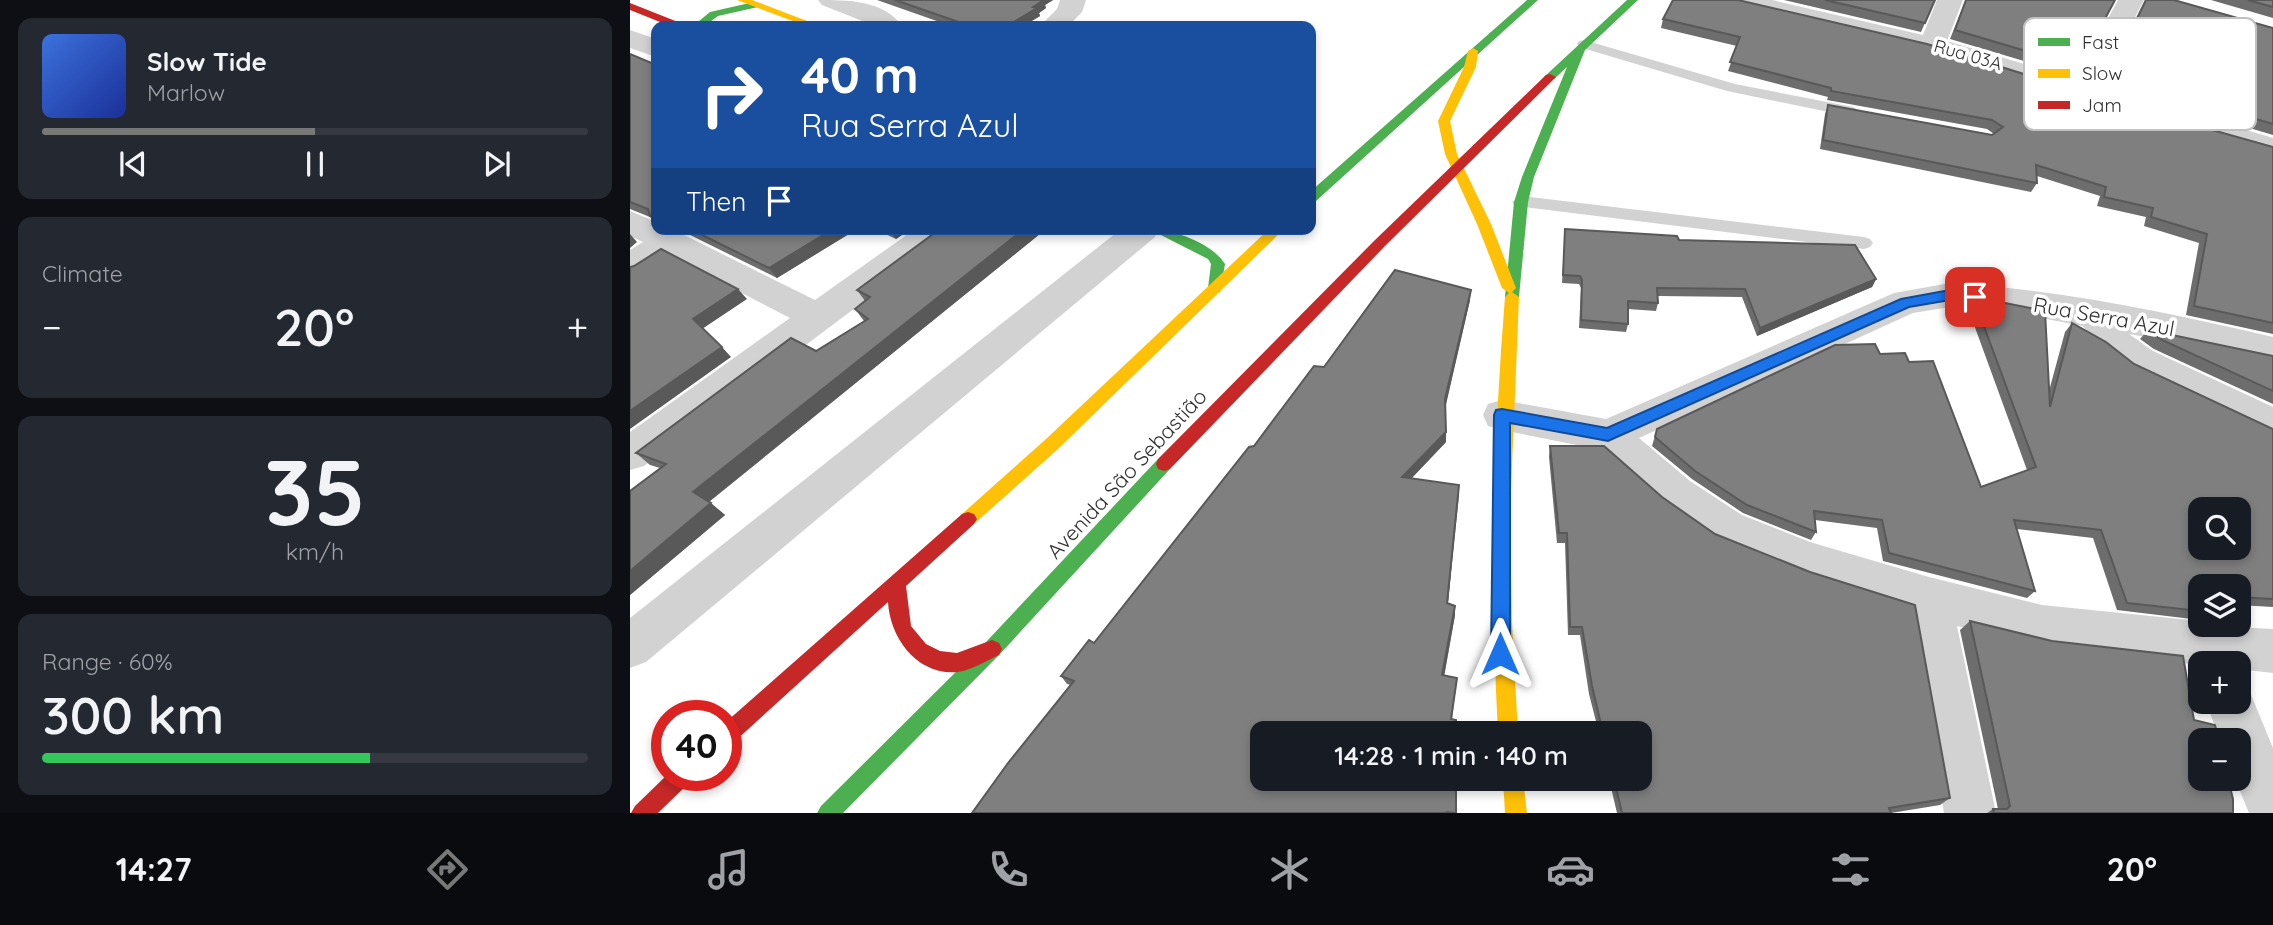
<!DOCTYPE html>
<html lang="en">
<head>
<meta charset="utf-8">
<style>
  :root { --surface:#171b24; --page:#242831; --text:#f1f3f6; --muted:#9ea1a6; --line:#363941; --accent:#787878 }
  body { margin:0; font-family:Quicksand,sans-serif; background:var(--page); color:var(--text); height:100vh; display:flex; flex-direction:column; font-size:26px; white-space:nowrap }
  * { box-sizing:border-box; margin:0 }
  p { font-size:23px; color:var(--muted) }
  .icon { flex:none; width:38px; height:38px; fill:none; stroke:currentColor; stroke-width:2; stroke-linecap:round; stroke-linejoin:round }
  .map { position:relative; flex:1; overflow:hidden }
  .side { display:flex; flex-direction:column; gap:18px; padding:18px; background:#0d0f14; width:630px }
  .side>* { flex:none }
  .banner { position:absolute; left:21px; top:21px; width:665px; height:214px; border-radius:14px; box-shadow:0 4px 10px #0003; background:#1a4fa0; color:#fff; overflow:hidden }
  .tools { position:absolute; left:1558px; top:497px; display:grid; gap:14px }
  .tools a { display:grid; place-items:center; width:63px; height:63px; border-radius:14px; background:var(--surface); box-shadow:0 4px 10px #0003; font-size:35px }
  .speed { position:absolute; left:21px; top:700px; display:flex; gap:14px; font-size:35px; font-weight:700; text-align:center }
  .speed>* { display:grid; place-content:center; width:91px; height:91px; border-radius:50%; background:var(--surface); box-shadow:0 4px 10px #0003; line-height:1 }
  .speed .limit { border:10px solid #d22; background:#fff; color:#111 }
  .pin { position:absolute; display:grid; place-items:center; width:60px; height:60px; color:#fff; margin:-30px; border-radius:14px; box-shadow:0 4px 10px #0006 }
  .me { position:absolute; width:77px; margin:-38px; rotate:0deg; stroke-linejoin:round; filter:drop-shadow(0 0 5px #0008) }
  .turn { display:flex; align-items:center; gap:24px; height:147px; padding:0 35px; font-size:32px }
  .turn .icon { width:91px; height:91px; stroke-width:2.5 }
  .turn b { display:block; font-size:49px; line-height:60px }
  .then { display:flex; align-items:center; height:66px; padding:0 35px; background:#0003; gap:14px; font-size:26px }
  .big { font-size:52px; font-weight:600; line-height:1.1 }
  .side .tile { flex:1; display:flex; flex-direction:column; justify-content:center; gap:10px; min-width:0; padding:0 24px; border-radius:14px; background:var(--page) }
  .side .dial { align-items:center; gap:0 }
  .dial b { font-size:91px; line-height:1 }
  .song { display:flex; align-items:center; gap:21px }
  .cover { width:84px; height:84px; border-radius:10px; background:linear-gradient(135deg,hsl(220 70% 55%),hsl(230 70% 35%)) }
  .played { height:7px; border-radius:4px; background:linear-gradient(90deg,var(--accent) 50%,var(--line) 50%) }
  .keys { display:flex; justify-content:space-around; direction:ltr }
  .heat { display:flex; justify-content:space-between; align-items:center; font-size:38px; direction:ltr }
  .charge { height:10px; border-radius:5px; background:linear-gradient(90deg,#34c759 60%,var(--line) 0) }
  .trip { position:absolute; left:620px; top:721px; width:402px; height:70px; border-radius:14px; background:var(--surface); box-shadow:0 4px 10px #0003; font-weight:600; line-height:70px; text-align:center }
  .tab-bar { display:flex; height:112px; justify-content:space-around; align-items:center; background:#090b0e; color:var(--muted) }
  .tab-bar .icon { width:49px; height:49px }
  .tab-bar .active { color:var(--accent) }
  .tab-bar b { font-size:32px; color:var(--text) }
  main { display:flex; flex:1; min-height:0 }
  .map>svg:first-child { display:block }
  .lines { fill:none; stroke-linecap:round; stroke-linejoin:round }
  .lane { fill:#d2d2d2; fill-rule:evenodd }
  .street { fill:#d2d2d2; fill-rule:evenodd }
  .fast { fill:#4caf50; fill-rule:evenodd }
  .slow { fill:#ffc107; fill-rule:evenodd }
  .jam { fill:#c62828; fill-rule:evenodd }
  .wall { fill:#6d6d6d }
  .shaded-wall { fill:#595959 }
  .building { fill:#7f7f7f; stroke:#595959; stroke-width:2; fill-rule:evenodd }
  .route { fill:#1a73e8; stroke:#114b97; stroke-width:2 }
  .labels { text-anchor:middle; stroke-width:7; stroke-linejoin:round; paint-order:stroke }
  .far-street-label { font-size:18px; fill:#303030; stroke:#fff }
  .street-label { font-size:21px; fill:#303030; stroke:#fff }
  .key { fill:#fff; stroke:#c1c1c1; stroke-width:2 }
  .key-label { font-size:19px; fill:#303030 }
</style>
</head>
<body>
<main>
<section class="side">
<div class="tile">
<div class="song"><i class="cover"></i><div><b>Slow Tide</b><p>Marlow</p></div></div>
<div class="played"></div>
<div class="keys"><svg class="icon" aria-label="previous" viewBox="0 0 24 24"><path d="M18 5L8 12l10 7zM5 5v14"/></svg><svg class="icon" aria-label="pause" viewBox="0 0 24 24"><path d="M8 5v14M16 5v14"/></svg><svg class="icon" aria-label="next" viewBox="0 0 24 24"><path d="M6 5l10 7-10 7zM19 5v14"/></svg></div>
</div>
<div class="tile"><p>Climate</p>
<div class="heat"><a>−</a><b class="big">20°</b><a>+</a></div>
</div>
<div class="tile dial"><b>35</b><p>km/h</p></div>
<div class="tile"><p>Range · 60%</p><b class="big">300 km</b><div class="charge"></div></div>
</section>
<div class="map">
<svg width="1643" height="813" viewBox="0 0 1643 813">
  <rect width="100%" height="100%" fill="#fff"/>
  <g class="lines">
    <g class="lane">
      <polygon points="954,40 1105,84 1223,107 1231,112 1223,117 1097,91 949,47 947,44 949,41"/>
      <polygon points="891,196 1234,237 1240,239 1243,243 1240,247 1234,249 885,206 882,202"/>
    </g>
    <g class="street">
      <path d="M188,0C217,0 254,0 272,26H245L192,5Z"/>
      <polygon points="430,0 456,0 452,12 438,26 410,26 427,9"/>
      <polygon points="1096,0 1142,0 1293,35 1307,0 1333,0 1317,41 1643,138 1643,156 1499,115 1294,51 1100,5"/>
      <polygon points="1488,0 1514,0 1481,63 1471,65 1461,63 1457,57"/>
      <polygon points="0,30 26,39 26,57 0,48"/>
      <polygon points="0,211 26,222 26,229 42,229 185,300 285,229 324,229 320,237 14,466 0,470 0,432 160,318 40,256 12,274 0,278 0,250 13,242 0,236"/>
      <polygon points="491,229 529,229 525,237 16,662 0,668 0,618"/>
      <path d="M1320,283C1425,289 1541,313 1643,337V365L1577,348L1499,334L1523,351L1643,407V440L1497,371L1474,355L1453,326L1369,310L1320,307L1283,313L1009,438L1060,481L1112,515L1180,542L1299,577L1412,605L1570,621V625L1643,629V673L1608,669V663L1570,665L1412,647L1327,626L1366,813H1314L1279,612L1175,579L1082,541L1030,505L967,449L872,430L858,426L853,415L858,404L872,400L976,419L1264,293Z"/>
      <polygon points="1608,682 1617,685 1643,748 1643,813 1619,813 1605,779 1608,779 1608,740 1590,740 1576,702 1608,702"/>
    </g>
    <g class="fast">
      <polygon points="897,0 908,0 686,201 681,202 681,191"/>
      <polygon points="997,0 1008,0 955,50 904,177 898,202 889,297 882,302 877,301 875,297 884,202 892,177 937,67 924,79 914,77"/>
      <polygon points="124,2 129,5 128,7 88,16 74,26 63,26 80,12"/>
      <path d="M519,229C543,229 582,243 595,264L590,292L585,293L578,288L581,264L578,259Z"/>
      <polygon points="534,457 540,459 542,464 540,469 370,654 213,813 187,813 191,806 356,642 528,459"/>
    </g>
    <g class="slow">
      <polygon points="107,0 122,0 190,26 176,26"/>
      <path d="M843,48L848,51L846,67L820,121L827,154L861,224L886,288L882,292L889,297L880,515L882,624L888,733H868C860,587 863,443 875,297L879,293L872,288L847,224L815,154L808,121L834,67L838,51Z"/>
      <polygon points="639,229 654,229 428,449 344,524 338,526 332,524 329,519 332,514 416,439"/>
      <polygon points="873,779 893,779 897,813 875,813"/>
    </g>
    <g class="jam">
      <polygon points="0,3 53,24 54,26 40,26 0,10"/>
      <polygon points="920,74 926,77 924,79 755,246 540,469 534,471 528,469 526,464 528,459 745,240 916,75"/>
      <path d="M338,512L344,514L347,519L344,524L276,586L281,626L296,644L310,651L327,653L362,640L369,643L372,649L369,655C356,661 342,670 328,672C287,676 260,638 258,602L103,743L96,746V722L332,514Z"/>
      <polygon points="37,775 63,775 60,782 28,813 1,813 5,806"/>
    </g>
  </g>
  <g class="wall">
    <polygon points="247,0 423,0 415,5 416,8 409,13 410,16 393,26 321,26"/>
    <polygon points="1154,0 1305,0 1291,32"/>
    <polygon points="1335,0 1485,0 1460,47 1464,55 1477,58 1488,55 1515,0 1544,0 1643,28 1643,135 1320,39 1335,1"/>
    <polygon points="1581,0 1643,0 1643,18"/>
    <polygon points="1033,19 1504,108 1643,147 1643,334 1556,315 1569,243 1514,226 1516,217 1467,206 1470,196 1407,176 1407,183 1401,192 1190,149 1195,114 1198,105 1362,135 1364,134 1357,129 1197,100 1198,97 1098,71 1107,46 1031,28"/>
    <polygon points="0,54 26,65 26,224 20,217 0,209"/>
    <polygon points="48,229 227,229 147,278"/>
    <polygon points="245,229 281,229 266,239"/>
    <polygon points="310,229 416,229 79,502 95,515 0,595 0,491 30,468 20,465 6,453 186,351 234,321 225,309 235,301 227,290"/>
    <polygon points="935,229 1049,240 1246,279 1242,287 1127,336 1112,297 1028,296 1028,303 1026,311 998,309 998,324 996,332 949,328 951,288 949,284 932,283"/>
    <polygon points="840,300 815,407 816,442 781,479 829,485 818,603 825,606 825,615 814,675 826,686 822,719 826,813 342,813 441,685 437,684 431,676 464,643 624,446"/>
    <polygon points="1345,302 1419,391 1435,332 1442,323 1504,364 1643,429 1643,607 1608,605 1608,586 1570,586 1570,620 1487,610 1463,538 1387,529 1405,591 1397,598 1253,561 1247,528 1185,520 1186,532 1181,540 1113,513 1062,479 1022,446 1027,429 1250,354 1351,487 1397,470 1339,311"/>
    <polygon points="1518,330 1643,356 1643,404 1524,349 1510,339"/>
    <polygon points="920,446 1320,798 1310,805 1261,813 987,813 979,779 1010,779 1010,733 969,733 959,694 950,635 938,635 935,543 927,543 919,457"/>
    <polygon points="1340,621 1564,720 1603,813 1357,813 1363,809 1368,809 1330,630"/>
  </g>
  <g class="shaded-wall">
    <polygon points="410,0 423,0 415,5 416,8 409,13 410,16 393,26 377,26 403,7"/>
    <polygon points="203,229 227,229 147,278 139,268"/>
    <polygon points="260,229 281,229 266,239"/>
    <polygon points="394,229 416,229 77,503 63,492"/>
    <polygon points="0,234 7,242 0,248"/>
    <polygon points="1246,279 1242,287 1127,336 1130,328"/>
    <polygon points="108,289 117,299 72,329 63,319"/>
    <polygon points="841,290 840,300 815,409 815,399"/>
    <polygon points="92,347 101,357 0,429 0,411"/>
    <polygon points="816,432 816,442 773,487 772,477"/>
    <polygon points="829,485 829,495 817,612 817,603"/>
    <polygon points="81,503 95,515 0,595 0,571"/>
    <polygon points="825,606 825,615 813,683 812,675"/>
  </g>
  <g class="building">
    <polygon points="265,0 414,0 403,7 407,8 377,26 340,26"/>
    <polygon points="1043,0 1108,0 1297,44 1504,108 1643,147 1643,323 1564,306 1577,234 1521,217 1523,208 1474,197 1476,187 1406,165 1407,183 1193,140 1198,105 1362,135 1373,127 1362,120 1201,91 1201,88 1100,62 1110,37 1033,19"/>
    <polygon points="1195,0 1305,0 1295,23"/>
    <polygon points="1336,0 1485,0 1460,47 1464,55 1477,58 1489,55 1516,0 1544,0 1643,28 1643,124 1325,30"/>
    <polygon points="1618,0 1643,0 1643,7"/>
    <polygon points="0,54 26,65 26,216 20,216 18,209 0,202"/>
    <polygon points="60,229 203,229 139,268"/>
    <polygon points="310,229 394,229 63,492 81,503 0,571 0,491 36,464 6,453 161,338 186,351 238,319 225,309 240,297 227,290"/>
    <polygon points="935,229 1047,236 1049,240 1225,245 1246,279 1130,328 1115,289 1027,288 1028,303 998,301 998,324 951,320 952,280 950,276 933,275"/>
    <polygon points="31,249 108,289 63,319 92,347 0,411 0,267 4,266"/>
    <polygon points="765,270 841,290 815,399 816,432 772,477 829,485 817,603 825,606 812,675 827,678 821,719 826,720 826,733 632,733 632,779 826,779 826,813 817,812 817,813 342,813 378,763 444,681 431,676 459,640 464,643 619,447 624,446 684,366 694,367"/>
    <path d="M1345,302L1375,303L1415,311L1420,407L1442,323L1476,342L1504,364L1643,429V599L1608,597V586H1570V611L1497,603L1471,530L1384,520L1405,591L1259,553L1252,520L1184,511L1186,532L1117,505L1065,471L1025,437L1027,429L1205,345L1245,344L1250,354L1275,353L1279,362L1303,361L1351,487L1406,467ZM1570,509H1608V548H1570Z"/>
    <polygon points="1518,330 1643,356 1643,391 1532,340"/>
    <polygon points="920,446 974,446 1032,497 1085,534 1180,572 1285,605 1320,798 1259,808 1261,813 992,813 984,779 1010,779 1010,733 973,733 962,686 952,627 940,627 937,533 929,533"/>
    <polygon points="1340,621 1422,641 1553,656 1564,720 1585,725 1589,740 1570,740 1570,779 1598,779 1603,799 1603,813 1364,813 1363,809 1377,809 1380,806"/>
  </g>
  <polygon class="route" points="1320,290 1345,291 1352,297 1345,302 1320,300 1279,307 978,441 880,423 880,654 877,660 870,663 864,660 861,654 864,415 866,410 872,409 977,428 1271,299"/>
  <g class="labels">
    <g class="far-street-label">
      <text transform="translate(1338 55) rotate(16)" y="6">Rua 03A</text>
    </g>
    <g class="street-label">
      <text transform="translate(1474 317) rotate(10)" y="7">Rua Serra Azul</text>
      <text transform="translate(497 474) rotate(-47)" y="7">Avenida São Sebastião</text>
    </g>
  </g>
  <rect x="1394" y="18" width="232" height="112" rx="10" class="key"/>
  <rect x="1408" y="38" width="32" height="8" fill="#4caf50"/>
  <rect x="1408" y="69" width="32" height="9" fill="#ffc107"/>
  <rect x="1408" y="101" width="32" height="8" fill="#c62828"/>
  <g class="key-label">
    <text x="1452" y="49">Fast</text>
    <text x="1452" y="80">Slow</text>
    <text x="1452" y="112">Jam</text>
  </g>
</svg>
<div class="tools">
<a><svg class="icon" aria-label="search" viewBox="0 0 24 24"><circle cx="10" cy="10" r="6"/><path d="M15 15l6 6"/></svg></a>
<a><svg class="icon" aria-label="layers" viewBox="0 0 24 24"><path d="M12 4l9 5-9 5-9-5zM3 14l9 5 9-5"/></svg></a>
<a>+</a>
<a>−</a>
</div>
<div class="speed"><div class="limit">40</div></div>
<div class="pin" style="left:1345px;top:297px;background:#d93025"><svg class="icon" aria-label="arrive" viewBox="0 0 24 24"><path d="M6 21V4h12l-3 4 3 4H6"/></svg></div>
<svg class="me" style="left:870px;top:654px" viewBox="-20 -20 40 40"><path d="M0-17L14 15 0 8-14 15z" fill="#1a73e8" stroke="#fff" stroke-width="4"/></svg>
<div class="trip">14:28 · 1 min · 140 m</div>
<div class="banner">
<div class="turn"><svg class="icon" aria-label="right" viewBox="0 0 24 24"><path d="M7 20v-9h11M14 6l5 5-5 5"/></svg><div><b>40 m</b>Rua Serra Azul</div></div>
<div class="then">Then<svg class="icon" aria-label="arrive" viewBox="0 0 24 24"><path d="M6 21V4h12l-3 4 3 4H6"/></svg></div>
</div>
</div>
</main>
<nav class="tab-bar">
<b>14:27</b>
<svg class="icon active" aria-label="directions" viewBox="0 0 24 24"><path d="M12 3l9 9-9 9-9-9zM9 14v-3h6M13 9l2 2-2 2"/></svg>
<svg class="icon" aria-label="music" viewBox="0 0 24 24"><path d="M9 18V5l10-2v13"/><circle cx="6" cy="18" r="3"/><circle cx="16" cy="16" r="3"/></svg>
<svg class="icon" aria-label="phone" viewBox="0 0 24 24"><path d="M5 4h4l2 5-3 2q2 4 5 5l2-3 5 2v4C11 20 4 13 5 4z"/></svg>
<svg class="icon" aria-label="climate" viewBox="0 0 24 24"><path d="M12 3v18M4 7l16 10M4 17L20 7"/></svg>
<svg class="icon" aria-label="car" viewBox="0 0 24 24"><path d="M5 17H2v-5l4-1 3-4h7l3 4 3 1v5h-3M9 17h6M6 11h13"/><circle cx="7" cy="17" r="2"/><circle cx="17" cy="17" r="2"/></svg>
<svg class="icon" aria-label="filters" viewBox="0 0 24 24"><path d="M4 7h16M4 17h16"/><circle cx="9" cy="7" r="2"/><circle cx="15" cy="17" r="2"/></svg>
<b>20°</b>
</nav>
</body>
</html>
